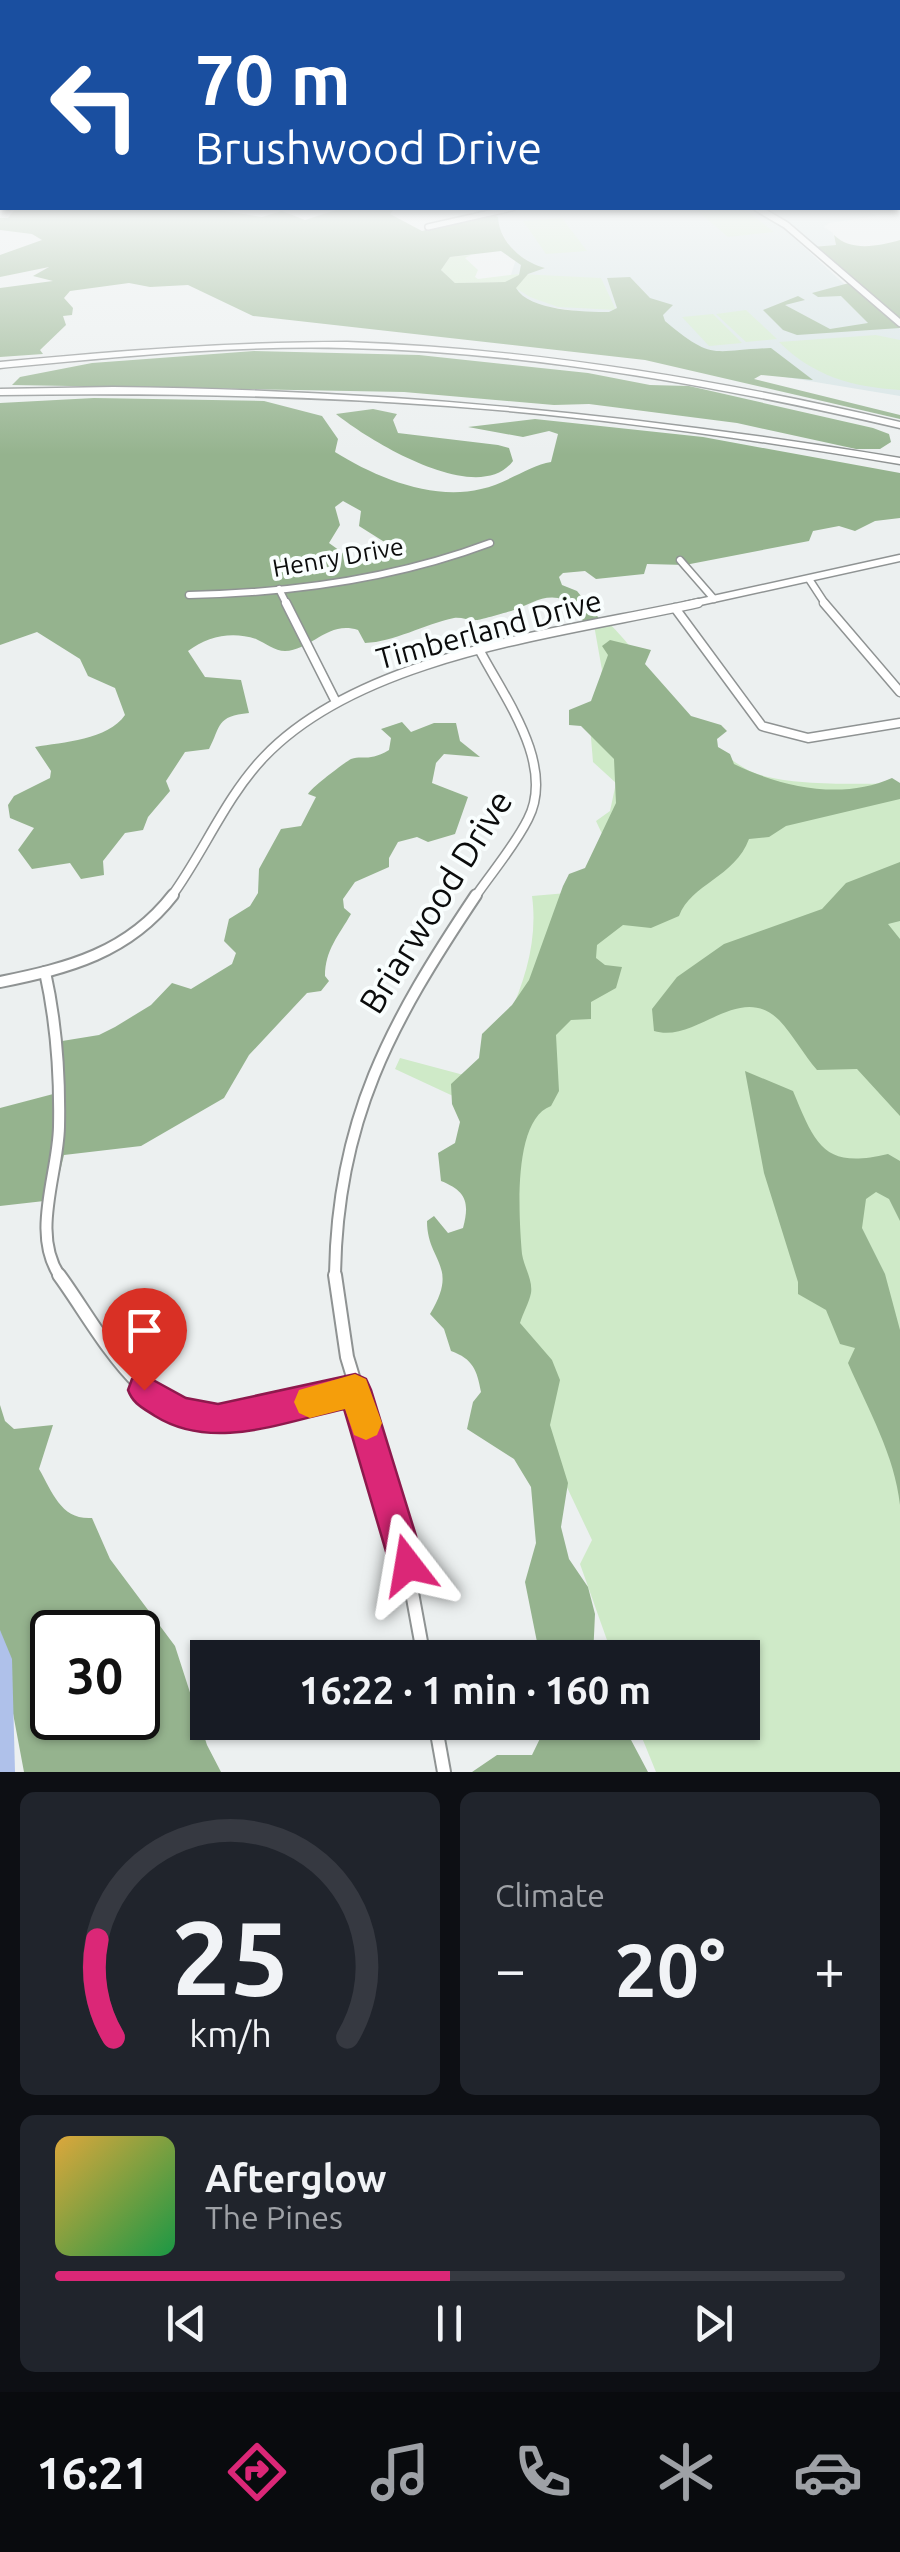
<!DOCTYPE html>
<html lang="en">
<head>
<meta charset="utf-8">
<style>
  :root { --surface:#171b24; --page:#20242c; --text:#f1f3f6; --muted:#9ea1a6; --line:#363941; --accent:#db2777 }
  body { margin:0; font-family:Ubuntu,sans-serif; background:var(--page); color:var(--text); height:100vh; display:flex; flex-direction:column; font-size:38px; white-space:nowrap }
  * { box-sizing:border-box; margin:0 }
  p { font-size:32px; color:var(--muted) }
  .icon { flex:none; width:55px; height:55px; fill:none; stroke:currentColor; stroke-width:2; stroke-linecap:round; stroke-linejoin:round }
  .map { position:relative; height:1772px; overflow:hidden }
  .side { display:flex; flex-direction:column; gap:20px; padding:20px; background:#0d0f14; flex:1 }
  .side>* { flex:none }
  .banner { position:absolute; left:0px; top:0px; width:900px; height:210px; box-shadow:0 2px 8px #0004; background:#1a4fa0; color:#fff; overflow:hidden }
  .speed { position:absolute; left:30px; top:1610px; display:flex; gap:20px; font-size:50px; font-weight:700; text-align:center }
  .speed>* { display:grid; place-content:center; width:130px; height:130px; border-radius:50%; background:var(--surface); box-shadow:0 2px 8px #0004; line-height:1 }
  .speed .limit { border:5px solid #111; border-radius:15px; background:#fff; color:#111 }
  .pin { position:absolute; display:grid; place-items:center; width:85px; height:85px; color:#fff; margin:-102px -42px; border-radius:50% 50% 50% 0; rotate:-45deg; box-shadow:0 0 10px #0007 }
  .pin .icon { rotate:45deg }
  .me { position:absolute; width:110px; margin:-55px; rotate:346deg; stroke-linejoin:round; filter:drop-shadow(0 0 8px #0008) }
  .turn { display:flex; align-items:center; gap:35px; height:210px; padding:0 30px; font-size:45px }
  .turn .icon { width:130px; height:130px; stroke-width:2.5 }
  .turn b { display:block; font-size:70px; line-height:85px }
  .big { font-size:75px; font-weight:600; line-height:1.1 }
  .side .tile { flex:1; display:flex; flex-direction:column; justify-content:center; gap:15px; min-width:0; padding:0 35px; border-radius:15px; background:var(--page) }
  .side .dial { align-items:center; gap:0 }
  .dial svg { height:260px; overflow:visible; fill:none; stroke:var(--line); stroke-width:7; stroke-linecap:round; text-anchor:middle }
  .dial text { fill:var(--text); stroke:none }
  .song { display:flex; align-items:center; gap:30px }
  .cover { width:120px; height:120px; border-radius:15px; background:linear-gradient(135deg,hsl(40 70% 55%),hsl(140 70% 35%)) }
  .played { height:10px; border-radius:5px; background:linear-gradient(90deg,var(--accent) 50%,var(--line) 50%) }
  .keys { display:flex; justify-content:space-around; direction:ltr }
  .heat { display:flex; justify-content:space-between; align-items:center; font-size:55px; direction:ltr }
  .side .tiles { flex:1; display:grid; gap:20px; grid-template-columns:1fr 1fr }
  .tile:last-child { grid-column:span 2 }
  .trip { position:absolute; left:190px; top:1640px; width:570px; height:100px; border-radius:0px; background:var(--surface); box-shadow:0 2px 8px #0004; font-weight:600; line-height:100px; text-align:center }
  .tabs { display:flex; height:160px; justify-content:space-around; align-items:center; background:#090b0e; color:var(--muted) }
  .tabs .icon { width:70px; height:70px }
  .tabs .current { color:var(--accent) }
  .tabs b { font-size:45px; color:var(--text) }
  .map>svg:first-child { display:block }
  .built { fill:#d6e4e5 }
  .green { fill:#cfeac8 }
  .forest { fill:#95b38e; fill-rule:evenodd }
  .water { fill:#afc1ea }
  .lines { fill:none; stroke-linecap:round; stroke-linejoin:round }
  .minor-far4-casing { stroke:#8f9393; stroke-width:8 }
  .minor-far3-casing { stroke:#8f9393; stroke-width:9 }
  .minor-far2-casing { stroke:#8f9393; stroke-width:11 }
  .minor-far1-casing { stroke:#8f9393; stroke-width:14 }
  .minor-casing { stroke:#8f9393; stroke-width:16 }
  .secondary-casing { stroke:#8f9393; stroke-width:9 }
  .motorway-casing { stroke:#8f9393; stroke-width:3 }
  .minor-far4 { stroke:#fff; stroke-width:5 }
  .minor-far3 { stroke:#fff; stroke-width:6 }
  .minor-far2 { stroke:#fff; stroke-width:8 }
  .minor-far1 { stroke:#fff; stroke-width:10 }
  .minor { stroke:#fff; stroke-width:12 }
  .secondary { stroke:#fff; stroke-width:6 }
  .motorway { fill:#fff; fill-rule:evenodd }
  .route { fill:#db2777; stroke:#8e194d; stroke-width:2.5 }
  .slow { fill:#f59e0b }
  .labels { text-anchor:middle; stroke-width:8; stroke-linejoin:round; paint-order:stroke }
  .far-street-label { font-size:25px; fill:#0b0c0c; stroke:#f9fefe }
  .street-label { font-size:30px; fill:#0b0c0c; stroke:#f9fefe }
  .near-street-label { font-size:35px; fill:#0b0c0c; stroke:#f9fefe }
</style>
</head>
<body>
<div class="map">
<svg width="900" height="1772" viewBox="0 0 900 1772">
  <rect width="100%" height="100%" fill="#ecf0f0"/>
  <g class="built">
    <polygon points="517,208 751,208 780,225 856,295 900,329 900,396 785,377 594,314 538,305 514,293 509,281 516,259 492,214"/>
    <polygon points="758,208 865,208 876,216 829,223 824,227 833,233 836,245 812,247"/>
  </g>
  <g class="green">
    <polygon points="694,208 743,208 774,232 728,237"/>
    <polygon points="562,218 587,251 546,254 523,221"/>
    <polygon points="471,255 465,258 478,270 475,277 478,279 519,274 601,278 616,310 558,307 530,297 506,282 455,283 441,270 450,257"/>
    <polygon points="746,310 777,339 746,342 716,314"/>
    <polygon points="713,314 742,343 709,346 682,317"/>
    <path d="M876,335L900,340V390C852,387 813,376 779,342Z"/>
    <path d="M608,622C654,668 688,736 746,769C777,787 863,784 900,783V1772H656L636,1723L742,1722V1658L613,1657L580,1564L592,1540L527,1403L466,1102L395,1069L400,1058L475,1078C508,1023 541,961 532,896L567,893L595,883L603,836L596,821L610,811L616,783L593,762L590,726L602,670L594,625Z"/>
  </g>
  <g class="forest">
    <path d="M16,208H206L262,217L282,211L305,220L342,208H395L390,214L422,231L490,213L498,217C499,242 522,262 545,268L528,274L516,288C529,311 585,312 609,312L617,308L607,278L630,277L650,298L673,305L663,315L665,321C714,362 712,350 771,348L813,380L761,375L754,379L900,415V419L645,360L253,316L188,285L150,287L129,283L70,291L64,298L73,308L72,315L63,316L66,325L40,350L43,354L0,357V288L53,281L33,276L49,267L0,277V255L42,240L32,234L0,230V218H8ZM501,251L521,265L519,275L505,282L455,283L441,270L450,257Z"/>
    <path d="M834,235C851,252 879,246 900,240V328L797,335L783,330L763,310L798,296L805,300L785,305L830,329L868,323L841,296L818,297L812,293L849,283L812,247L836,245Z"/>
    <polygon points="254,351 419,355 588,373 650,385 689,386 873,428 889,434 891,442 880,449 856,449 737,423 589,404 554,405 404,392 12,385 20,377 92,363"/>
    <path d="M94,398L264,401L322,416L338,439L335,452C375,477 432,501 481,489C506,484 530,465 551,462L558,434L549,431L523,437L468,427L535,419L703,437L900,473V518L875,521L855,531L839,526L813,531L809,541L685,565L647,564L644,574L596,579L585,571L563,573L559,577L562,585L577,591L602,622L586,625C579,616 570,601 558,598C542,595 528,605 514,610C511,611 480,620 477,620C470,621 462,617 454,618C425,624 394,642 365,643L358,630C328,620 312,650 285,651C275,651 265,643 256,639C232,631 208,636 188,651L205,677L241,680L249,713C216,716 221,726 209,749L185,752L166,781L170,791L148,817L143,830L125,833L103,861L104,875L81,879L70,863L32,869L18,850L34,828L10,818L8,805L14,796L50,778L51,771L35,747C63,742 108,740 125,715L115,688L88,676L80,659L37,632L0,645V403ZM343,501L361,511L359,526L386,543L365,561H354L329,543L340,525L335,507Z"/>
    <path d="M373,409L397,414L393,420L398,433L498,445L509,448L513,461C478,508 368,440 336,414Z"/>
    <path d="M610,640L651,650L645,664L691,716L721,725L727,731L717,739L718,747L730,754L734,764C783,788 843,800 892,778L900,783V799L786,826L769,837L749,839C735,877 691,884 679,916L651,928L623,925L597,945L596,958L605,965L622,967L616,988L591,1002V1019L571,1020L556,1035L559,1091L551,1106C512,1120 519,1218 522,1254C524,1267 533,1280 531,1293C529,1303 523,1313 520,1323L552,1360L560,1380L550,1425L568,1483L561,1527L569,1559L588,1587L595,1614L593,1657H540L525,1582L536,1543L531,1487L514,1459L467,1429L473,1402L481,1392C477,1370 473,1359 451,1351L444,1329L430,1314C460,1265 427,1262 427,1221L434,1216L448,1233L463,1228C470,1202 466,1191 441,1181L438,1153L455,1143L460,1122L452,1104L451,1084L479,1058L482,1034L512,1005L529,980L563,886L569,874L585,868L616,803L614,759L581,726L569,725V710L591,701L608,655L602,646Z"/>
    <path d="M402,722L411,732L434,723H456L460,741L480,757L444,754L436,763L432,783L468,797L455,834L428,842L417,837L398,842L389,858V867L355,882L343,899L344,908L351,914C339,935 325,950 325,976L329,981L321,991L307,993L249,1055L224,1098L141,1146L64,1155L53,1200L0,1206V1108L57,1093L56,1042L99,1035L115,1027L151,1005L172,983L191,989L232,964L236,953L224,941L229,919L250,906L258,893L259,869L281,829L301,826L316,797L308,794C312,787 344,763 351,759C362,755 369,762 389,750L391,738L381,729Z"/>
    <path d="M900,862V921L888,924L900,939V1116L857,1069L817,1070C804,1055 793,1035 779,1020C739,981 696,1044 654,1031L652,1009L677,977L724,944L822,909L846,883Z"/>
    <path d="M745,1071L793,1091C816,1147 825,1169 888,1154L900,1161V1221L889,1199L876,1192L866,1199L862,1228L885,1274L900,1330V1505C895,1456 868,1409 848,1363L855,1348L840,1344L826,1310L798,1294V1282L764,1173Z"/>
    <path d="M0,1405L5,1421L14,1429L53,1425L39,1469C53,1493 61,1520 92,1518L110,1559L175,1646L207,1745L221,1772H24L0,1644ZM52,1632H138V1718H52Z"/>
    <polygon points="548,1722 622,1723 648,1772 472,1772 497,1755 532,1755"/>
  </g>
  <polygon class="water" points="0,1630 12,1659 15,1772 0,1772"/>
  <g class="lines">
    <g class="minor-far4-casing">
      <polyline id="minor-far4" points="428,227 512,208"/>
    </g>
    <g class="minor-far3-casing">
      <g id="minor-far3">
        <polyline points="680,560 714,599"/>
        <polyline points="809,579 826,605"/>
        <polyline points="279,589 287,605"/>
        <path d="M189,595C291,593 394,579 490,543"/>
        <polyline points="686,605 900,558"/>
      </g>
    </g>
    <g class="minor-far2-casing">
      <g id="minor-far2">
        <polyline points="286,603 336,702"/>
        <polyline points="824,603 900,692"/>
        <polyline points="675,608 762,726 808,738 900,723"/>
        <path d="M171,897C204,852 225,798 264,757C362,654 563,633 698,603"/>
        <path d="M475,897C492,872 514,847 528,819C556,765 504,697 480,651"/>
      </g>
    </g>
    <g class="minor-far1-casing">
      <g id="minor-far1">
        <path d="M45,972C56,1021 60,1077 59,1127C58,1175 30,1235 61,1278"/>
        <path d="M0,982C69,968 128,953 173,895"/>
        <path d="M335,1278C336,1121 391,1022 476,895"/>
      </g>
    </g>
    <g class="minor-casing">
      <g id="minor">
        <path d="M59,1275C98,1328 143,1423 219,1420C260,1418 314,1399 355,1390"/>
        <polyline points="335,1275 347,1357 402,1538 424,1658"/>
        <polyline points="435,1722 444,1772"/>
      </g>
    </g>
    <g class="secondary-casing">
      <polyline id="secondary" points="757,208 786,225 900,323"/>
    </g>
    <g class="motorway-casing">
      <g id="motorway">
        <path d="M347,342C535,349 717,379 900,422V428C718,386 534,352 347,348C231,345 115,357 0,368V362C116,351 231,342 347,342Z"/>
        <path d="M113,387C382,390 635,414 900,458V464C750,439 600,417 448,406C299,395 150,393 0,395V389Z"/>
      </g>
    </g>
    <use href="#minor-far4" class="minor-far4"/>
    <use href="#minor-far3" class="minor-far3"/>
    <use href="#minor-far2" class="minor-far2"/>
    <use href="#minor-far1" class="minor-far1"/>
    <use href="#minor" class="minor"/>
    <use href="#secondary" class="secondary"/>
    <use href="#motorway" class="motorway"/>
  </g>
  <linearGradient id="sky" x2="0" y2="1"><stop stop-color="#91b9e9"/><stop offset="0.45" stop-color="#f6f8f8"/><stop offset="1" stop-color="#f6f8f8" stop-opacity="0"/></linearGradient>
  <rect width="900" height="455" fill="url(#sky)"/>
  <path class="route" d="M355,1374L366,1379L371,1390L425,1565L420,1578L408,1583L395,1578L390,1565L344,1409C283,1422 213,1452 155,1416C143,1408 133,1404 128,1390L132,1379L144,1375L186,1398L218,1404Z"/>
  <polygon class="slow" points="355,1374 366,1379 382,1423 377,1435 366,1440 354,1435 345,1409 310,1418 299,1413 294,1402 299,1390"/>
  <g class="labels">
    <g class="far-street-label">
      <text transform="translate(338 557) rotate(-10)" y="9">Henry Drive</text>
    </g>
    <g class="street-label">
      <text transform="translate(489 630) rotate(-15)" y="10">Timberland Drive</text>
    </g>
    <g class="near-street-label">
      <text transform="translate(436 902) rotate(-58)" y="12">Briarwood Drive</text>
    </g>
  </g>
</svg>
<div class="speed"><div class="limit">30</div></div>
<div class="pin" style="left:144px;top:1390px;background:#d93025"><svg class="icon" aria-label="arrive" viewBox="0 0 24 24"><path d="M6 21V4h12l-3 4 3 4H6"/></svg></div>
<svg class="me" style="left:408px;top:1565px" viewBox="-20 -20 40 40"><path d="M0-17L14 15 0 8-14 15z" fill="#db2777" stroke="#fff" stroke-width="4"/></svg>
<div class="trip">16:22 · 1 min · 160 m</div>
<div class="banner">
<div class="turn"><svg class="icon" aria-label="left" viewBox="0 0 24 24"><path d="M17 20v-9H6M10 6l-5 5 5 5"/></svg><div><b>70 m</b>Brushwood Drive</div></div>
</div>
</div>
<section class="side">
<div class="tiles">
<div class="tile dial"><svg viewBox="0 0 100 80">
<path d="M14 69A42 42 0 1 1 86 69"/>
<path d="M14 69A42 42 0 0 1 9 39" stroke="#db2777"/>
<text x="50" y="56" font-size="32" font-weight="700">25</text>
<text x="50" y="72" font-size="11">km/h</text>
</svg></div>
<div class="tile"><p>Climate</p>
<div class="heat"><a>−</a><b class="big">20°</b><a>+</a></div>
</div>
<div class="tile">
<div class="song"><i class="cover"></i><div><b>Afterglow</b><p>The Pines</p></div></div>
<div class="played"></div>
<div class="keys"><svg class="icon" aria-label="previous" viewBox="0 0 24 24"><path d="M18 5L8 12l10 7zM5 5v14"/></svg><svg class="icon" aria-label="pause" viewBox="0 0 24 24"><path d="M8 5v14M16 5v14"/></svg><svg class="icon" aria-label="next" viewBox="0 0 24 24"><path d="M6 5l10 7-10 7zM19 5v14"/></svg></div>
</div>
</div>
</section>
<nav class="tabs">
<b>16:21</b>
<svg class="icon current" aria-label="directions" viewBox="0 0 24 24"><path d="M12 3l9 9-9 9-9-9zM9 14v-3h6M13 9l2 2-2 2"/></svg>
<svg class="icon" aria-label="music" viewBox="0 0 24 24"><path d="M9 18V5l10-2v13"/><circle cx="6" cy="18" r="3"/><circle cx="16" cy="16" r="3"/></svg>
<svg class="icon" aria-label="phone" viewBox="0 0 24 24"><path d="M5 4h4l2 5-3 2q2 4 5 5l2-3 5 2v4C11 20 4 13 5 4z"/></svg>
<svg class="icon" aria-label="climate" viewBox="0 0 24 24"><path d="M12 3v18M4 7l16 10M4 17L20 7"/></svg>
<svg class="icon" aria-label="car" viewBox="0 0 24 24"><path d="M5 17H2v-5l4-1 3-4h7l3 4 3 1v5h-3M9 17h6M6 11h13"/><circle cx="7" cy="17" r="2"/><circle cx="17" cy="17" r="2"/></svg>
</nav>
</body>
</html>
